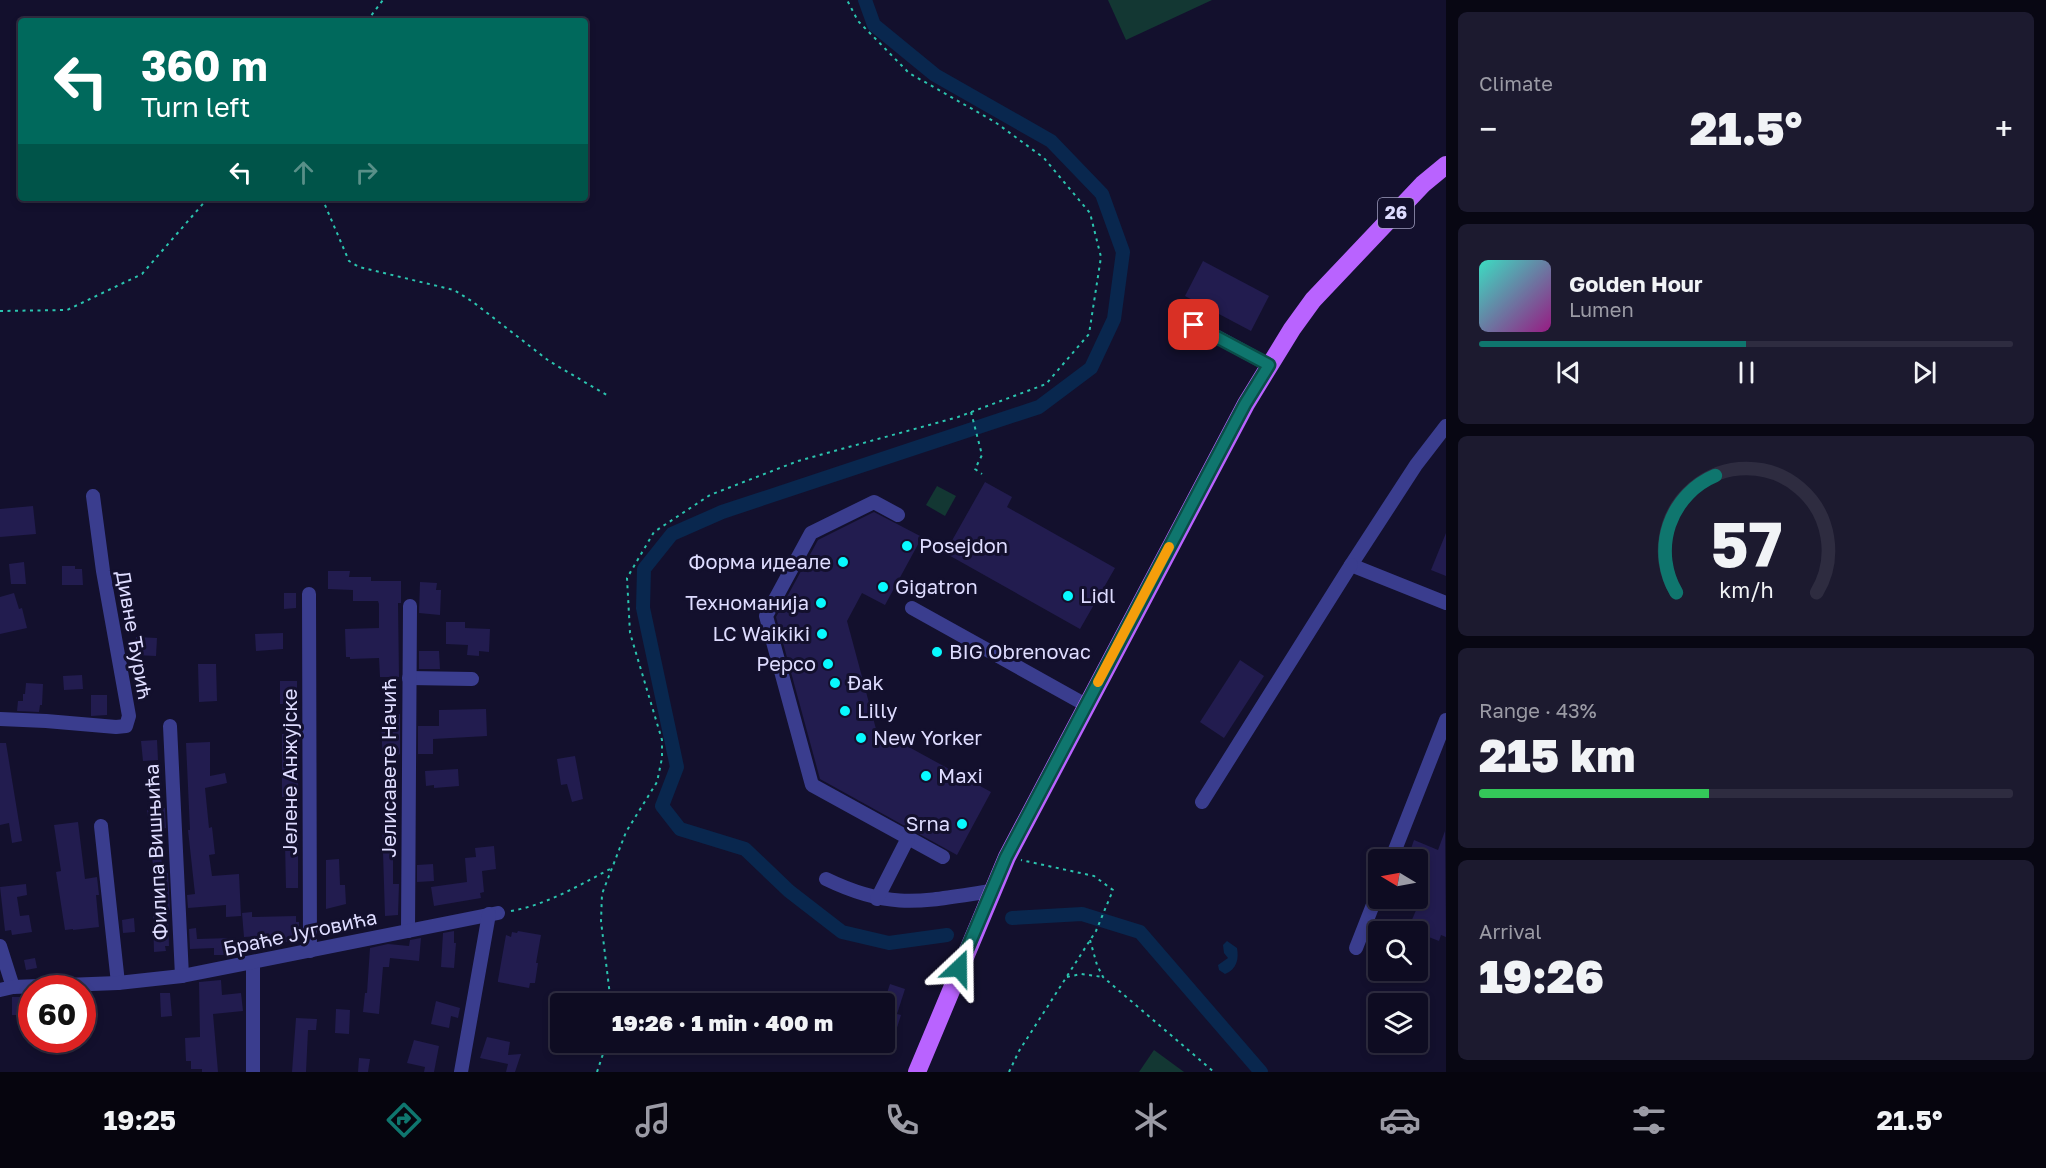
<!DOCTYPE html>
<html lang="en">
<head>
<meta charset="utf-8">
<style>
  :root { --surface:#0e0c22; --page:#1c1a2f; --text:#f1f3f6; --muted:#9b9ba5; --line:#2e2c40; --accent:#0f766e }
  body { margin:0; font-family:"Golos Text",sans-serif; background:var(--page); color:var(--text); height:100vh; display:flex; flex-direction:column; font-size:22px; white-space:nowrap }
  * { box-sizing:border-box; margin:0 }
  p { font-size:20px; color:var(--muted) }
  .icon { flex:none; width:33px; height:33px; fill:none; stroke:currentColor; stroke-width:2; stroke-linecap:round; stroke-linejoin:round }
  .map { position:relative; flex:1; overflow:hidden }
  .panel { display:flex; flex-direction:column; gap:12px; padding:12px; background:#080713; width:600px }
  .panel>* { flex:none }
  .guide { position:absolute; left:18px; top:18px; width:570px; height:183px; border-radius:6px; box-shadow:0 3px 9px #0003,0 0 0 2px var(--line); background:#00695c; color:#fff; overflow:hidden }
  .needle { width:39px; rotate:280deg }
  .fabs { position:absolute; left:1368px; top:849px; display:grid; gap:12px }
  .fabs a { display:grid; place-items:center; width:60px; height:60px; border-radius:6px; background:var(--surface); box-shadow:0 3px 9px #0003,0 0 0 2px var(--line); font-size:30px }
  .speed { position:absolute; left:18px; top:975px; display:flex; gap:12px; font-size:30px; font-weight:700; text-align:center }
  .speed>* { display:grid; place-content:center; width:78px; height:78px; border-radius:50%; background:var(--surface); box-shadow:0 3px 9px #0003,0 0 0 2px var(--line); line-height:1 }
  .speed .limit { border:9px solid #d22; background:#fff; color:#111 }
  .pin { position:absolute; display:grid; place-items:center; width:51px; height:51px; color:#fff; margin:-26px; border-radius:12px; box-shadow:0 3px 9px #0006 }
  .me { position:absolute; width:66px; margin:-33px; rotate:23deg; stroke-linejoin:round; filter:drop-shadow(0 0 4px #0008) }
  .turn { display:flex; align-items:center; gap:21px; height:126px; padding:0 24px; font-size:27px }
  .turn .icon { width:78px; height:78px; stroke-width:2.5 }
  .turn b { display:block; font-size:42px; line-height:51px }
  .lanes { display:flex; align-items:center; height:57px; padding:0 24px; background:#0003; justify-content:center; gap:30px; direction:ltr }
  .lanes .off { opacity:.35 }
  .big { font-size:45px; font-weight:800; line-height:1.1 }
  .panel .card { flex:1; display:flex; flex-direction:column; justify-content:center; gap:9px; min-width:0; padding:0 21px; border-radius:9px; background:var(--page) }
  .panel .dial { align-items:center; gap:0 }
  .dial svg { height:156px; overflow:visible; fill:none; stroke:var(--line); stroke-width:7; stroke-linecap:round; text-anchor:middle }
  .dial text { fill:var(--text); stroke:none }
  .song { display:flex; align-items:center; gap:18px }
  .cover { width:72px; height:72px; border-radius:9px; background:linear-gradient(135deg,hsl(170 70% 55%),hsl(310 70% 35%)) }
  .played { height:6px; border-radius:3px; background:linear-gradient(90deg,var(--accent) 50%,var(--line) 50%) }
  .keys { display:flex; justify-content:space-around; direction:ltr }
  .heat { display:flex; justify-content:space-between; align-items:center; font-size:33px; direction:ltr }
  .charge { height:9px; border-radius:4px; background:linear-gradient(90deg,#34c759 43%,var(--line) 0) }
  .trip { position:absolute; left:550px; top:993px; width:345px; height:60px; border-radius:6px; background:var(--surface); box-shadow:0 3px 9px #0003,0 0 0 2px var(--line); font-weight:800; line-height:60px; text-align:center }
  .tabs { display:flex; height:96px; justify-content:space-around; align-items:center; background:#06050e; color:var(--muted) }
  .tabs .icon { width:42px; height:42px }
  .tabs .active { color:var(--accent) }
  .tabs b { font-size:27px; color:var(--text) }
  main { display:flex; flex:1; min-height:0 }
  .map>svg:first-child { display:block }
  .green { fill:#133733 }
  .water { fill:#09274e }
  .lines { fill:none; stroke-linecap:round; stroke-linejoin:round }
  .canal { stroke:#09274e; stroke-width:14 }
  .building { fill:#221c4f }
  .path { stroke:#2bc4af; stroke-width:2; stroke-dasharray:3 4.5; stroke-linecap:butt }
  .minor { stroke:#3a3d8e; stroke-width:14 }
  .major { stroke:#b963ff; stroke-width:18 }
  .route-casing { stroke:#0a4d48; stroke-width:15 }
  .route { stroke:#0f766e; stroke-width:10 }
  .slow { stroke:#f59e0b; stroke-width:10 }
  .poi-dot { fill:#08f9ff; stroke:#13102d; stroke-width:2 }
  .labels { text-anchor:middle; stroke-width:6; stroke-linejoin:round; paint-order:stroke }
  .shield { fill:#13102d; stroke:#a19fc0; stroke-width:1.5 }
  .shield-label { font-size:18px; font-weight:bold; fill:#dedcff }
  .poi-label { font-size:20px; fill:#dedcff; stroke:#13102d; text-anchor:start }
  .street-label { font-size:20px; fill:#dedcff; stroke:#13102d }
</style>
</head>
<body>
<main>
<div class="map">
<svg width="1446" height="1072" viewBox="0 0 1446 1072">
  <rect width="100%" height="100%" fill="#13102d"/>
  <g class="green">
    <polygon points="1108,0 1212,0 1126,40"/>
    <polygon points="937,486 956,496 945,516 926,505"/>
    <polygon points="1154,1050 1184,1072 1139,1072"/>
  </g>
  <path class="water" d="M1227,941L1237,948C1239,959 1237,969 1225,974L1219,970L1218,965L1228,958L1224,953L1223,945Z"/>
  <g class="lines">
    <g class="canal">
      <polyline points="865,0 874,25 935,75 1051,141 1102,194 1123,252 1114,319 1091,368 1039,407 722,512 672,534 644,569 643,608 677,767 662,806 680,829 745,849 789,891 842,932 889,943 947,935"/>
      <polyline points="1012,918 1082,914 1140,932 1261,1072"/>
    </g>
  </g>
  <g class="building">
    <polygon points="1203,261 1269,296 1251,331 1185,296"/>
    <polygon points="985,482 1012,497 1007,507 1115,568 1080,629 945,553"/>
    <polygon points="33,506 36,534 0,537 0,509"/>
    <polygon points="874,512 922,537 885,605 862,593 847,621 876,729 991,792 957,855 820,779 776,617 818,540"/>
    <polygon points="1446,533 1446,576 1431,570"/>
    <polygon points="24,562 26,584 11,584 9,564"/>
    <polygon points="62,566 75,566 75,569 82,569 83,585 62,585"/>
    <polygon points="328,571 350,571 349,577 371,577 371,581 401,581 401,603 398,603 399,677 380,677 379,658 350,659 350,657 346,657 345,629 379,628 379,604 378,601 353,601 353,590 328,589"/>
    <polygon points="420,582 437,583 436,590 441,590 440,615 419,613"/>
    <polygon points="14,593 19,609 22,608 27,628 0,634 0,597"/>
    <polygon points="284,593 296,593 296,608 284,609"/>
    <polygon points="446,622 465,622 465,628 490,629 489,652 479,651 479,656 467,655 468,645 446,644"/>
    <polygon points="283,633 283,649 256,651 255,634"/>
    <polygon points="136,637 157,638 156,656 135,655"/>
    <polygon points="419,651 439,651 440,669 419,669"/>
    <polygon points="1240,660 1264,676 1224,738 1200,722"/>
    <polygon points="198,664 216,664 217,701 199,702"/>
    <polygon points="82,675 83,689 64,690 63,676"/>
    <rect x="280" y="681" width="17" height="23"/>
    <polygon points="26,683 43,684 42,705 40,705 39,712 17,711 18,701 23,701 23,694 25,694"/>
    <polygon points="91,695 107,695 107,715 91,716"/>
    <polygon points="486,709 487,736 433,739 433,754 418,754 418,726 439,726 439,710"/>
    <polygon points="391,714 400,714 400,754 393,757 393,763 383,763 381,724 392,723"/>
    <polygon points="300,733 300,760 293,760 294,781 298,781 299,802 296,802 297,810 285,810 284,797 282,797 282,734"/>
    <polygon points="157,740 158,760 143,761 141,741"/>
    <polygon points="210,742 210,776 225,773 227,783 205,788 209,828 212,827 215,854 209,855 212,876 239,874 241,916 226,917 226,905 188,908 187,895 195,894 188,830 190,830 186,743"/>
    <polygon points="0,743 6,743 22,841 12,843 9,823 0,825"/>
    <polygon points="575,756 583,799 572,802 567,784 561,785 557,759"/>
    <polygon points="458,769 459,786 434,788 434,785 426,786 425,771"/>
    <polygon points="165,808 166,828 150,831 147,810"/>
    <polygon points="382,820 393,820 393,884 399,884 398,915 385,916"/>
    <polygon points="78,822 85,879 97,877 99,895 96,895 99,927 73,930 73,929 65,930 56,872 61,871 54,825"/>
    <polygon points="1445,831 1446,937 1441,935 1439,941 1408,929 1417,908 1395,899 1418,898 1418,860 1407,860 1414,840 1438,850"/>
    <polygon points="159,840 163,872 154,873 150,841"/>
    <polygon points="285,842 298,842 298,888 286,888"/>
    <polygon points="494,846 496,869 482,871 484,892 480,893 481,898 434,906 431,887 467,882 465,858 476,857 475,848"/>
    <polygon points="339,859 340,885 345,885 346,904 326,909 326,860"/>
    <polygon points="433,864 434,881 417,882 417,865"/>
    <polygon points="168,873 170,910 159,911 156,875"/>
    <polygon points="26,884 27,895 17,897 20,916 29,915 32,932 12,935 11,930 5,931 0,887"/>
    <polygon points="252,912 252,917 296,916 296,922 299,922 298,941 264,943 263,936 244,937 242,913"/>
    <polygon points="168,915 169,946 165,946 166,951 154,952 153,916"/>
    <polygon points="134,918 135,932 123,933 122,920"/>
    <polygon points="196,928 197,939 231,938 232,955 214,955 214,948 190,949 189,929"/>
    <polygon points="454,931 454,943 456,943 454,968 441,967 443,933"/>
    <polygon points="518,931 541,935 536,963 538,963 535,983 530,983 529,988 498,982 498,980 506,935 511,937 512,932 517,933"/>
    <polygon points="421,938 419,961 390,958 389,967 383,967 379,1014 363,1012 365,993 367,993 370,948 388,944 409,946 410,940"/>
    <polygon points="35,958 37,968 26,970 24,960"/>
    <polygon points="221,980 222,995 241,993 243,1011 213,1014 218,1072 202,1072 202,1069 191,1069 191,1061 186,1061 185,1038 200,1037 199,982"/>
    <polygon points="890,984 905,989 897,1014 901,1015 895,1034 885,1031 885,999"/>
    <polygon points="160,993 170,993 172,1016 161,1017"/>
    <polygon points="12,997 24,997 23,1015 12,1015"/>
    <polygon points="436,1001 460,1008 458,1018 451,1016 449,1028 431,1024"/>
    <polygon points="336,1009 350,1010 349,1034 335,1033"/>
    <polygon points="296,1018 317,1019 316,1030 308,1030 306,1072 292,1072"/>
    <polygon points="487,1037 510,1042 508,1055 521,1054 515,1072 506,1072 508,1064 480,1058"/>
    <polygon points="414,1040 439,1046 434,1072 424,1072 425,1067 407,1063"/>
    <polygon points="359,1058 370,1059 368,1072 358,1072"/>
  </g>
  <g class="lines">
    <g class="path">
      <polyline points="367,21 383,0"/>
      <polyline points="322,198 349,261 359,267 454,290 473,302 549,361 610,397"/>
      <polyline points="0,311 67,310 142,274 208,198"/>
      <polyline points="971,412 982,455 975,469 982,474"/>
      <path d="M511,911C546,905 578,886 610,869"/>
      <polyline points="1090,940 1097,965 1103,977 1214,1072"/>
      <polyline points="1067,977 1081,974 1103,977"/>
      <polyline points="611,1004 601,921 602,894 626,832 657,782 662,758 662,740 630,633 627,578 654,532 710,495 798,461 958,417 1046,384 1089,334 1101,257 1090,213 1044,158 995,122 909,73 858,21 847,0"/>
      <polyline points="597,1072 607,1042"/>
      <polyline points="1009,1072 1019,1051 1096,931 1113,890 1094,876 1021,860"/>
    </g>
    <g class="minor">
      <polyline points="1175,314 1269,365"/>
      <polyline points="1446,426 1416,465 1351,565 1446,603"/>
      <polyline points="898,515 874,502 811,533 766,616 812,785 943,857"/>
      <polyline points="309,594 310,951"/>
      <polyline points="912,608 1086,705"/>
      <polyline points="409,678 472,679"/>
      <polyline points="0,719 46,721 116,727 126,726 129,716 103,571 93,496"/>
      <polyline points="170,726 182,976"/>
      <polyline points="1202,802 1351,565"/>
      <polyline points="101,826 118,983"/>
      <polyline points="1391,860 1446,720"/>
      <path d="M826,879C892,911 923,901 992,891"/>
      <polyline points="877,899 908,838"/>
      <polyline points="408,931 410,606"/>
      <polyline points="0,946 13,987"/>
      <polyline points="1356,948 1378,892"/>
      <polyline points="253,963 253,1072"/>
      <polyline points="0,990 13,987 118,983 182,976 498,913"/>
      <polyline points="461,1072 489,914"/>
    </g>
    <polyline class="major" points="917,1072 1007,857 1246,404 1292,329 1313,300 1423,184 1446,165"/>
  </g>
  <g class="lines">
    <g class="route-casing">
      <polyline id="route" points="959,968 1006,857 1245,404 1269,365 1194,325"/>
    </g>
    <use href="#route" class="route"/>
    <polyline class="slow" points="1098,682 1169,547"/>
  </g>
  <g class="poi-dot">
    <circle cx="907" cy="546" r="6"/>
    <circle cx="843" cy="562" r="6"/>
    <circle cx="883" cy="587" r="6"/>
    <circle cx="1068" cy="596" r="6"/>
    <circle cx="821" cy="603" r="6"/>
    <circle cx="822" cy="634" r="6"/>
    <circle cx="937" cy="652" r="6"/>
    <circle cx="828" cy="664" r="6"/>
    <circle cx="835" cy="683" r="6"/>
    <circle cx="845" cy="711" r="6"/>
    <circle cx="861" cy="738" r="6"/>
    <circle cx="926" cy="776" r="6"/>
    <circle cx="962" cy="824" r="6"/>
  </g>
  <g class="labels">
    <rect class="shield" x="1378" y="198" width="36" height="30" rx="4.5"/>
    <g class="shield-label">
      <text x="1396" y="219">26</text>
    </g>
    <g class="poi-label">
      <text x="919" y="553">Posejdon</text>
      <text x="831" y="569" text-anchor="end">Форма идеале</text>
      <text x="895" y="594">Gigatron</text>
      <text x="1080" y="603">Lidl</text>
      <text x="809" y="610" text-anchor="end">Техноманија</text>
      <text x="810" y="641" text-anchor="end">LC Waikiki</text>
      <text x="949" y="659">BIG Obrenovac</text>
      <text x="816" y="671" text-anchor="end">Pepco</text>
      <text x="847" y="690">Đak</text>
      <text x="857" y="718">Lilly</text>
      <text x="873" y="745">New Yorker</text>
      <text x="938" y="783">Maxi</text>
      <text x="950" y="831" text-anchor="end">Srna</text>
    </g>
    <g class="street-label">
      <text transform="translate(134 635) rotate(80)" y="7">Дивне Ђурић</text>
      <text transform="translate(389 768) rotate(-90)" y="7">Јелисавете Начић</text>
      <text transform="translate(290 772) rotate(-90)" y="7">Јелене Анжујске</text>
      <text transform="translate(156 852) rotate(-93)" y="7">Филипа Вишњића</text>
      <text transform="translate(300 933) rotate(-12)" y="7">Браће Југовића</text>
    </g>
  </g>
</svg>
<div class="fabs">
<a><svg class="needle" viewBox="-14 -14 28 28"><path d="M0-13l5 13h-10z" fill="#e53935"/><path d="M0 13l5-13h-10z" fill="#9b9ba5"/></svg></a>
<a><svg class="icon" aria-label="search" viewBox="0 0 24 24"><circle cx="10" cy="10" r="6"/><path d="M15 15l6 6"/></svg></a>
<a><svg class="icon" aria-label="layers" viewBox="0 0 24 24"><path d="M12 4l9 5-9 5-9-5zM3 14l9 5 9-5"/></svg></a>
</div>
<div class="speed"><div class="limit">60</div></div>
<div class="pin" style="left:1194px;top:325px;background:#d93025"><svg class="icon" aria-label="arrive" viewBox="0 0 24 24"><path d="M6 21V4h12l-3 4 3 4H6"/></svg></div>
<svg class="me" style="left:959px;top:968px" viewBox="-20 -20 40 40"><path d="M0-17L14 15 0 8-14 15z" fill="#0f766e" stroke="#fff" stroke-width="4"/></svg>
<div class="trip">19:26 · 1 min · 400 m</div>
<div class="guide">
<div class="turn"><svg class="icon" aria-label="left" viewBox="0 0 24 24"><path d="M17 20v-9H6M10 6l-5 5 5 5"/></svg><div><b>360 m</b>Turn left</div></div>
<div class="lanes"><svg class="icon" aria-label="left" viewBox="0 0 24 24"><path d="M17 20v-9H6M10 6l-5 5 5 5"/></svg><svg class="icon off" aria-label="ahead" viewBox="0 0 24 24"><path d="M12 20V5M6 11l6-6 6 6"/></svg><svg class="icon off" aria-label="right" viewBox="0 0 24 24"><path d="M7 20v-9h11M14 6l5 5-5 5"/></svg></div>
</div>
</div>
<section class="panel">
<div class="card"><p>Climate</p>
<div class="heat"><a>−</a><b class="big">21.5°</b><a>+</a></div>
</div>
<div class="card">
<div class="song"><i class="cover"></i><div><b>Golden Hour</b><p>Lumen</p></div></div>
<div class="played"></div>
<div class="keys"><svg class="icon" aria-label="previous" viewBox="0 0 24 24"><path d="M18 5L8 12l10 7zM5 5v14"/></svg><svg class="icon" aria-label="pause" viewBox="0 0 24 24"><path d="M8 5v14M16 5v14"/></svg><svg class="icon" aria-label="next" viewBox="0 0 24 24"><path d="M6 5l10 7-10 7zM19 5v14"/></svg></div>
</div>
<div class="card dial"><svg viewBox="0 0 100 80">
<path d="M14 69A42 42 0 1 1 86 69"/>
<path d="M14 69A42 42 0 0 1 34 9" stroke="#0f766e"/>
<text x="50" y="56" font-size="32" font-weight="700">57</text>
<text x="50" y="72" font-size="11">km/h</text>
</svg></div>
<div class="card"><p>Range · 43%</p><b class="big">215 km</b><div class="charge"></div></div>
<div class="card"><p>Arrival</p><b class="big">19:26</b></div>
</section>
</main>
<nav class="tabs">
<b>19:25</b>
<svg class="icon active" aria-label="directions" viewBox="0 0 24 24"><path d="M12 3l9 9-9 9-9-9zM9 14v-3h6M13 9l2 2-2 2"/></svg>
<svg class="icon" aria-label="music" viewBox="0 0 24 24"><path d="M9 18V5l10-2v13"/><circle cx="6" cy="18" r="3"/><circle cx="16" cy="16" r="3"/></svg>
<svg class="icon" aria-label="phone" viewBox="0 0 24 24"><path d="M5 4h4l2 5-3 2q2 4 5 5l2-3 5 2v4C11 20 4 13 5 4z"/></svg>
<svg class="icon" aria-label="climate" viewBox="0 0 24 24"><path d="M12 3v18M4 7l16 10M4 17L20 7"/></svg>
<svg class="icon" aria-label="car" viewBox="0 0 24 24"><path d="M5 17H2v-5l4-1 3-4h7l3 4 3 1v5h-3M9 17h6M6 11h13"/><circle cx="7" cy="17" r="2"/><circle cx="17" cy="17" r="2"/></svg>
<svg class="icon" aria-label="filters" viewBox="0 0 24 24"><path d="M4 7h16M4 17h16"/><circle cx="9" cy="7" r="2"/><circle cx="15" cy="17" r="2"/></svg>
<b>21.5°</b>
</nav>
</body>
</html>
